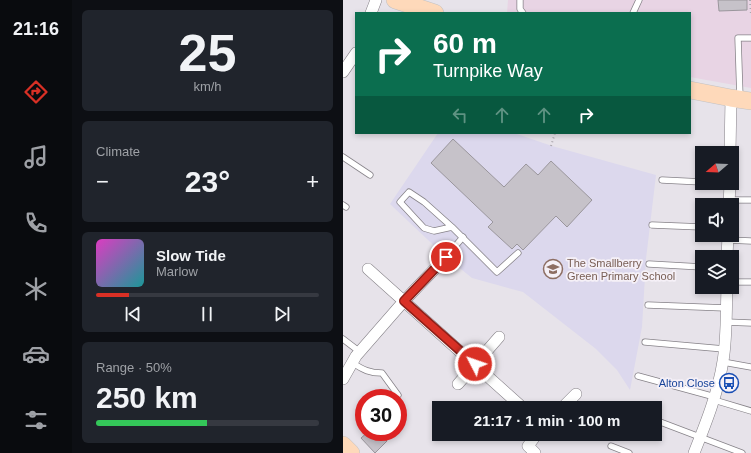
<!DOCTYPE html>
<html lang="en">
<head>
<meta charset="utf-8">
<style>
  :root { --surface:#171b24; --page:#20242c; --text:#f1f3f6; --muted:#9ea1a6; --line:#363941; --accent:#d93025 }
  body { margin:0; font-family:Helvetica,sans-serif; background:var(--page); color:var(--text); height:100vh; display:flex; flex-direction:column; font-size:15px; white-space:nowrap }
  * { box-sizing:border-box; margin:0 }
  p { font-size:13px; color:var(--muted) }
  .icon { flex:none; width:22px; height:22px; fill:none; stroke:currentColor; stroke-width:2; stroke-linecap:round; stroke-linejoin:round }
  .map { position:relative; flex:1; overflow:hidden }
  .side { display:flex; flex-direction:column; gap:10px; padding:10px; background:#0d0f14; width:271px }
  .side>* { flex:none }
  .banner { position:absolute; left:12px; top:12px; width:336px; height:122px; border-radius:0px; box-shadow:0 2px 6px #0003; background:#0b6e4f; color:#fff; overflow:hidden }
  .needle { width:26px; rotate:251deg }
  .tools { position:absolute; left:352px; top:146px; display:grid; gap:8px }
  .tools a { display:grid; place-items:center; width:44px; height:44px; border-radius:0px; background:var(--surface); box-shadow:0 2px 6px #0003; font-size:20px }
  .speed { position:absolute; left:12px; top:389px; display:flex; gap:8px; font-size:20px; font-weight:700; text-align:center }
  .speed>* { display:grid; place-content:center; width:52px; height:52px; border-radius:50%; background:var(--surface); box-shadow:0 2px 6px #0003; line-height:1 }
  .speed .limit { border:6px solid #d22; background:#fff; color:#111 }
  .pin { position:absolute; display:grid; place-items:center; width:34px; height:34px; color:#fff; margin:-17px; border:2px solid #fff; border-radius:50%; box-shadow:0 1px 4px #0007 }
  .me { position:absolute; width:44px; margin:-22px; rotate:311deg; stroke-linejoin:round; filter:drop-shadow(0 0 3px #0008) }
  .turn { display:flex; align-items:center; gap:14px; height:84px; padding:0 12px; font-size:18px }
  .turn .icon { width:52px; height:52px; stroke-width:2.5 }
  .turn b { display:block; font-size:28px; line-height:34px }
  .lanes { display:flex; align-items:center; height:38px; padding:0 12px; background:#0003; justify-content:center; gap:20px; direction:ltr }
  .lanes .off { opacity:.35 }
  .big { font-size:30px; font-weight:700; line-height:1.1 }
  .side .widget { flex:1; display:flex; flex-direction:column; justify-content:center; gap:6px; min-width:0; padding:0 14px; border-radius:6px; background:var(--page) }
  .side .dial { align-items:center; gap:0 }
  .dial b { font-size:52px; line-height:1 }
  .song { display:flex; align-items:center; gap:12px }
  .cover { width:48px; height:48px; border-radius:6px; background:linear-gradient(135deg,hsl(310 70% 55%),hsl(180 70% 35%)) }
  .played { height:4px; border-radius:2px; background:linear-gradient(90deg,var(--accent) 15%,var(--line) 15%) }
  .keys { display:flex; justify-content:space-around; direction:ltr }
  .heat { display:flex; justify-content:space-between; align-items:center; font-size:22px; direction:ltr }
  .charge { height:6px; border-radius:3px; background:linear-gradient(90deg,#34c759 50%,var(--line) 0) }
  .trip { position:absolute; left:89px; top:401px; width:230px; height:40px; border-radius:0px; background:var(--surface); box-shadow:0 2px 6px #0003; font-weight:700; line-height:40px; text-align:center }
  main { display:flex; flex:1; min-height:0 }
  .menu { display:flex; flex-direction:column; width:72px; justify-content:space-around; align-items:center; background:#090b0e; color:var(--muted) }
  .menu .icon { width:28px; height:28px }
  .menu .current { color:var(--accent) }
  .menu b { font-size:18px; color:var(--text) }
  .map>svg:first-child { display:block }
  .education { fill:#dcd8ed }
  .medical { fill:#e8d4e4 }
  .building { fill:#c6c2c9; stroke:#9a969c }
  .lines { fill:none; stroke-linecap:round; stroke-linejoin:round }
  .lane-casing { stroke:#868288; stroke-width:7 }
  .street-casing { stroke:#868288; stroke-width:12 }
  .primary-casing { stroke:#c3c2c3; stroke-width:18 }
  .path { stroke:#aba7ad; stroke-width:2; stroke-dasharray:1 3; stroke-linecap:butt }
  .lane { stroke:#fff; stroke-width:5.5 }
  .street { stroke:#fff; stroke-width:11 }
  .primary { stroke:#fed9ba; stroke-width:17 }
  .route-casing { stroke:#8d1f18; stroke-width:10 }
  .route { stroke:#d93025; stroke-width:7 }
  .labels { text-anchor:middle; stroke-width:3.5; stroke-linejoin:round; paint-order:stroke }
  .education-label { font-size:11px; fill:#785e54; stroke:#f5f0f7; text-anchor:start }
  .transit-label { font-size:11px; fill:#164399; stroke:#f5f0f7; text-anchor:end }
</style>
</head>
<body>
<main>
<nav class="menu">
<b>21:16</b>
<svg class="icon current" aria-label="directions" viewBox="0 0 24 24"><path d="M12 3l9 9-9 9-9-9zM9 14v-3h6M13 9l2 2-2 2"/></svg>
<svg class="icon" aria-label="music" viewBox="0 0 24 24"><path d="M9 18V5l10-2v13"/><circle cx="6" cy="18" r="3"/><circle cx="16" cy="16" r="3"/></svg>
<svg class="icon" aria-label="phone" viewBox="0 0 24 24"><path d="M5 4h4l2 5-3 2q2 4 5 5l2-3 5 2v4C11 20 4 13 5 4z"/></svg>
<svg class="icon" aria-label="climate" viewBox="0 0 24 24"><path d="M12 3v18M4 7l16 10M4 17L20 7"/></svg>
<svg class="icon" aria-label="car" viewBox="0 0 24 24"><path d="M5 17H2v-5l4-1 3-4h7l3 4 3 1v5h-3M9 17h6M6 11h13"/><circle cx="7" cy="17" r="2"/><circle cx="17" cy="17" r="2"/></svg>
<svg class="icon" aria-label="filters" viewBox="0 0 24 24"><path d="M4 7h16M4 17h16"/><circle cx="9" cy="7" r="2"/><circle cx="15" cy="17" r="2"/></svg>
</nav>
<section class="side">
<div class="widget dial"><b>25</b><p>km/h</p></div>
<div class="widget"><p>Climate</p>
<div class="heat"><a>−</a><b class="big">23°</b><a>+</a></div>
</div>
<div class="widget">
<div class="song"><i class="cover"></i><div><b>Slow Tide</b><p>Marlow</p></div></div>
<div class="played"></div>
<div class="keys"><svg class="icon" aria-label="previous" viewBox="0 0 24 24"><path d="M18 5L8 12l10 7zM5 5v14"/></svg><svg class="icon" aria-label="pause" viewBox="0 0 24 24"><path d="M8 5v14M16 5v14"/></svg><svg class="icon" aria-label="next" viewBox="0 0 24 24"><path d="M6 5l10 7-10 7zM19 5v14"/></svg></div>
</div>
<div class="widget"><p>Range · 50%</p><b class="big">250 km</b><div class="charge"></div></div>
</section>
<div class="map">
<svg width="408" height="453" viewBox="0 0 408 453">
  <rect width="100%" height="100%" fill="#e7e3ea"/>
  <polygon class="education" points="95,133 171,133 209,146 313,175 303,259 299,327 287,390 274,370 253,349 180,292 129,278 103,257 47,204"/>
  <polygon class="medical" points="165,0 408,0 408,88 347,77 347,13 164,13"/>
  <g class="building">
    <polygon points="375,0 404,0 404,10 376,11"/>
    <polygon points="110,139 161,187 183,164 195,175 208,161 249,200 224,227 213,216 180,250 174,244 169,249 145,227 150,222 88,163"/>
    <polygon points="25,432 37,432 44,441 32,453 18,438"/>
  </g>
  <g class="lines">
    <g class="lane-casing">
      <g id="lane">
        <polyline points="177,0 177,9 180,13"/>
        <polyline points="290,13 296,0"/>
        <polyline points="397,98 395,38 408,38"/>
        <polyline points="0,157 27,175"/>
        <polyline points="319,180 359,182"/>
        <polyline points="368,183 387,184"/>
        <polyline points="386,200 408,200"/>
        <polyline points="0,205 3,207"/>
        <polyline points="309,225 359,227"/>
        <polyline points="109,227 81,202 66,192 57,202 81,228 91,231 109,227 154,272 175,253"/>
        <polyline points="385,240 408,241"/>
        <polyline points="103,257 120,237"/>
        <polyline points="306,264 359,267"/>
        <polyline points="389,282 408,282"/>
        <polyline points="305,305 383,308"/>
        <polyline points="383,322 408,323"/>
        <polyline points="0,339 17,352"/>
        <polyline points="302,342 381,349"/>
        <polyline points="380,362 408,367"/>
        <path d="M10,363C20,370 27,373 39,373L55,395"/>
        <polyline points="295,376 372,397"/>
        <polyline points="371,400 408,411"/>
        <polyline points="312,420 399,453"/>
        <polyline points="268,446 286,453"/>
      </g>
    </g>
    <g class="street-casing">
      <g id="street">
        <polyline points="28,13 33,0"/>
        <polyline points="0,72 13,53"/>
        <polyline points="387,153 388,98"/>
        <polyline points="386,205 387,183"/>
        <polyline points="384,257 385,235"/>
        <polyline points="25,269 180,408"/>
        <polyline points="0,379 13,356 61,301 103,257"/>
        <polyline points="115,384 156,337"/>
        <polyline points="219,408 233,394"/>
        <polyline points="192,453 185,446 194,434"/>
        <path d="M351,453C363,423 375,393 380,361C384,337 383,312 384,287"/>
      </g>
    </g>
    <g class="primary-casing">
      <g id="primary">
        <polyline points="52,0 92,13"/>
        <polyline points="347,90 388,98 408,101"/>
        <polyline points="0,445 8,453"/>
      </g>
    </g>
    <g class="path">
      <polyline points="407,0 408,15"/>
      <polyline points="208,146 212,133"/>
    </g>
    <use href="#lane" class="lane"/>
    <use href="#street" class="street"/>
    <use href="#primary" class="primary"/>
  </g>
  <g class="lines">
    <g class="route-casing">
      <polyline id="route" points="103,257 61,301 132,364"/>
    </g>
    <use href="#route" class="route"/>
  </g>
  <defs>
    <g id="school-ring" transform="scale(1)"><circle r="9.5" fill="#f5f0f7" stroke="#8d6e63" stroke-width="1.5"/><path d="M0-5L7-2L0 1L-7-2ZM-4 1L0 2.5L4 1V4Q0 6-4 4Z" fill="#8d6e63"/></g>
    <g id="bus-ring" transform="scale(1)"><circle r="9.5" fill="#f5f0f7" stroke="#1a4fb4" stroke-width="1.5"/><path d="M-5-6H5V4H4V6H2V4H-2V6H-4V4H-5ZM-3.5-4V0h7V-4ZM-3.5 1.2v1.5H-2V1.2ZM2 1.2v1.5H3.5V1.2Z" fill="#1a4fb4"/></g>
  </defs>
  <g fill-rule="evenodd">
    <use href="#school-ring" x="210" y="269"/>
    <use href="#bus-ring" x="386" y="383"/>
  </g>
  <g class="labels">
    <g class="education-label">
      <text x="224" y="267">The Smallberry<tspan x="224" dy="13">Green Primary School</tspan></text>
    </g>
    <g class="transit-label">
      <text x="372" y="387">Alton Close</text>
    </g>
  </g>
</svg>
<div class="tools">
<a><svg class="needle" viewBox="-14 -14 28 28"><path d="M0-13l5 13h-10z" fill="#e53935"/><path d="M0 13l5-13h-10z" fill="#9ea1a6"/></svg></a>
<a><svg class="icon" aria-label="sound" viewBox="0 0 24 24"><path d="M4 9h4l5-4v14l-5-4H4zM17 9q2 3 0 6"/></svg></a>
<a><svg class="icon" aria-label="layers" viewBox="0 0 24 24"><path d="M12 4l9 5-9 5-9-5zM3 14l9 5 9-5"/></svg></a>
</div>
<div class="speed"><div class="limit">30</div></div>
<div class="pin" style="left:103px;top:257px;background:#d93025"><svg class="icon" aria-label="arrive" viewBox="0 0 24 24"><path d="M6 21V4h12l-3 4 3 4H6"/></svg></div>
<svg class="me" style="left:132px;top:364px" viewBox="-20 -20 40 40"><circle r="17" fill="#d93025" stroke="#fff" stroke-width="3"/><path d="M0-11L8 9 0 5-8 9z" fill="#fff"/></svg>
<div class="trip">21:17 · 1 min · 100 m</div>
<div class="banner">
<div class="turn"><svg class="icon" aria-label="right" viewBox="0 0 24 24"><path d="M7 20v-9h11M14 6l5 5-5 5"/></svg><div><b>60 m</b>Turnpike Way</div></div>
<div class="lanes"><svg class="icon off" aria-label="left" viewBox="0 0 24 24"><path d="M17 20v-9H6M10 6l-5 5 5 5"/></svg><svg class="icon off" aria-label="ahead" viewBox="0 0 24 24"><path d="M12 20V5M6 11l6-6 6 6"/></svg><svg class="icon off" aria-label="ahead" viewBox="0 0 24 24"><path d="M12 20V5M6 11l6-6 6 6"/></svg><svg class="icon" aria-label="right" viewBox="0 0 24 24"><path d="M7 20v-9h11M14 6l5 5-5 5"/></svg></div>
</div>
</div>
</main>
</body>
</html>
